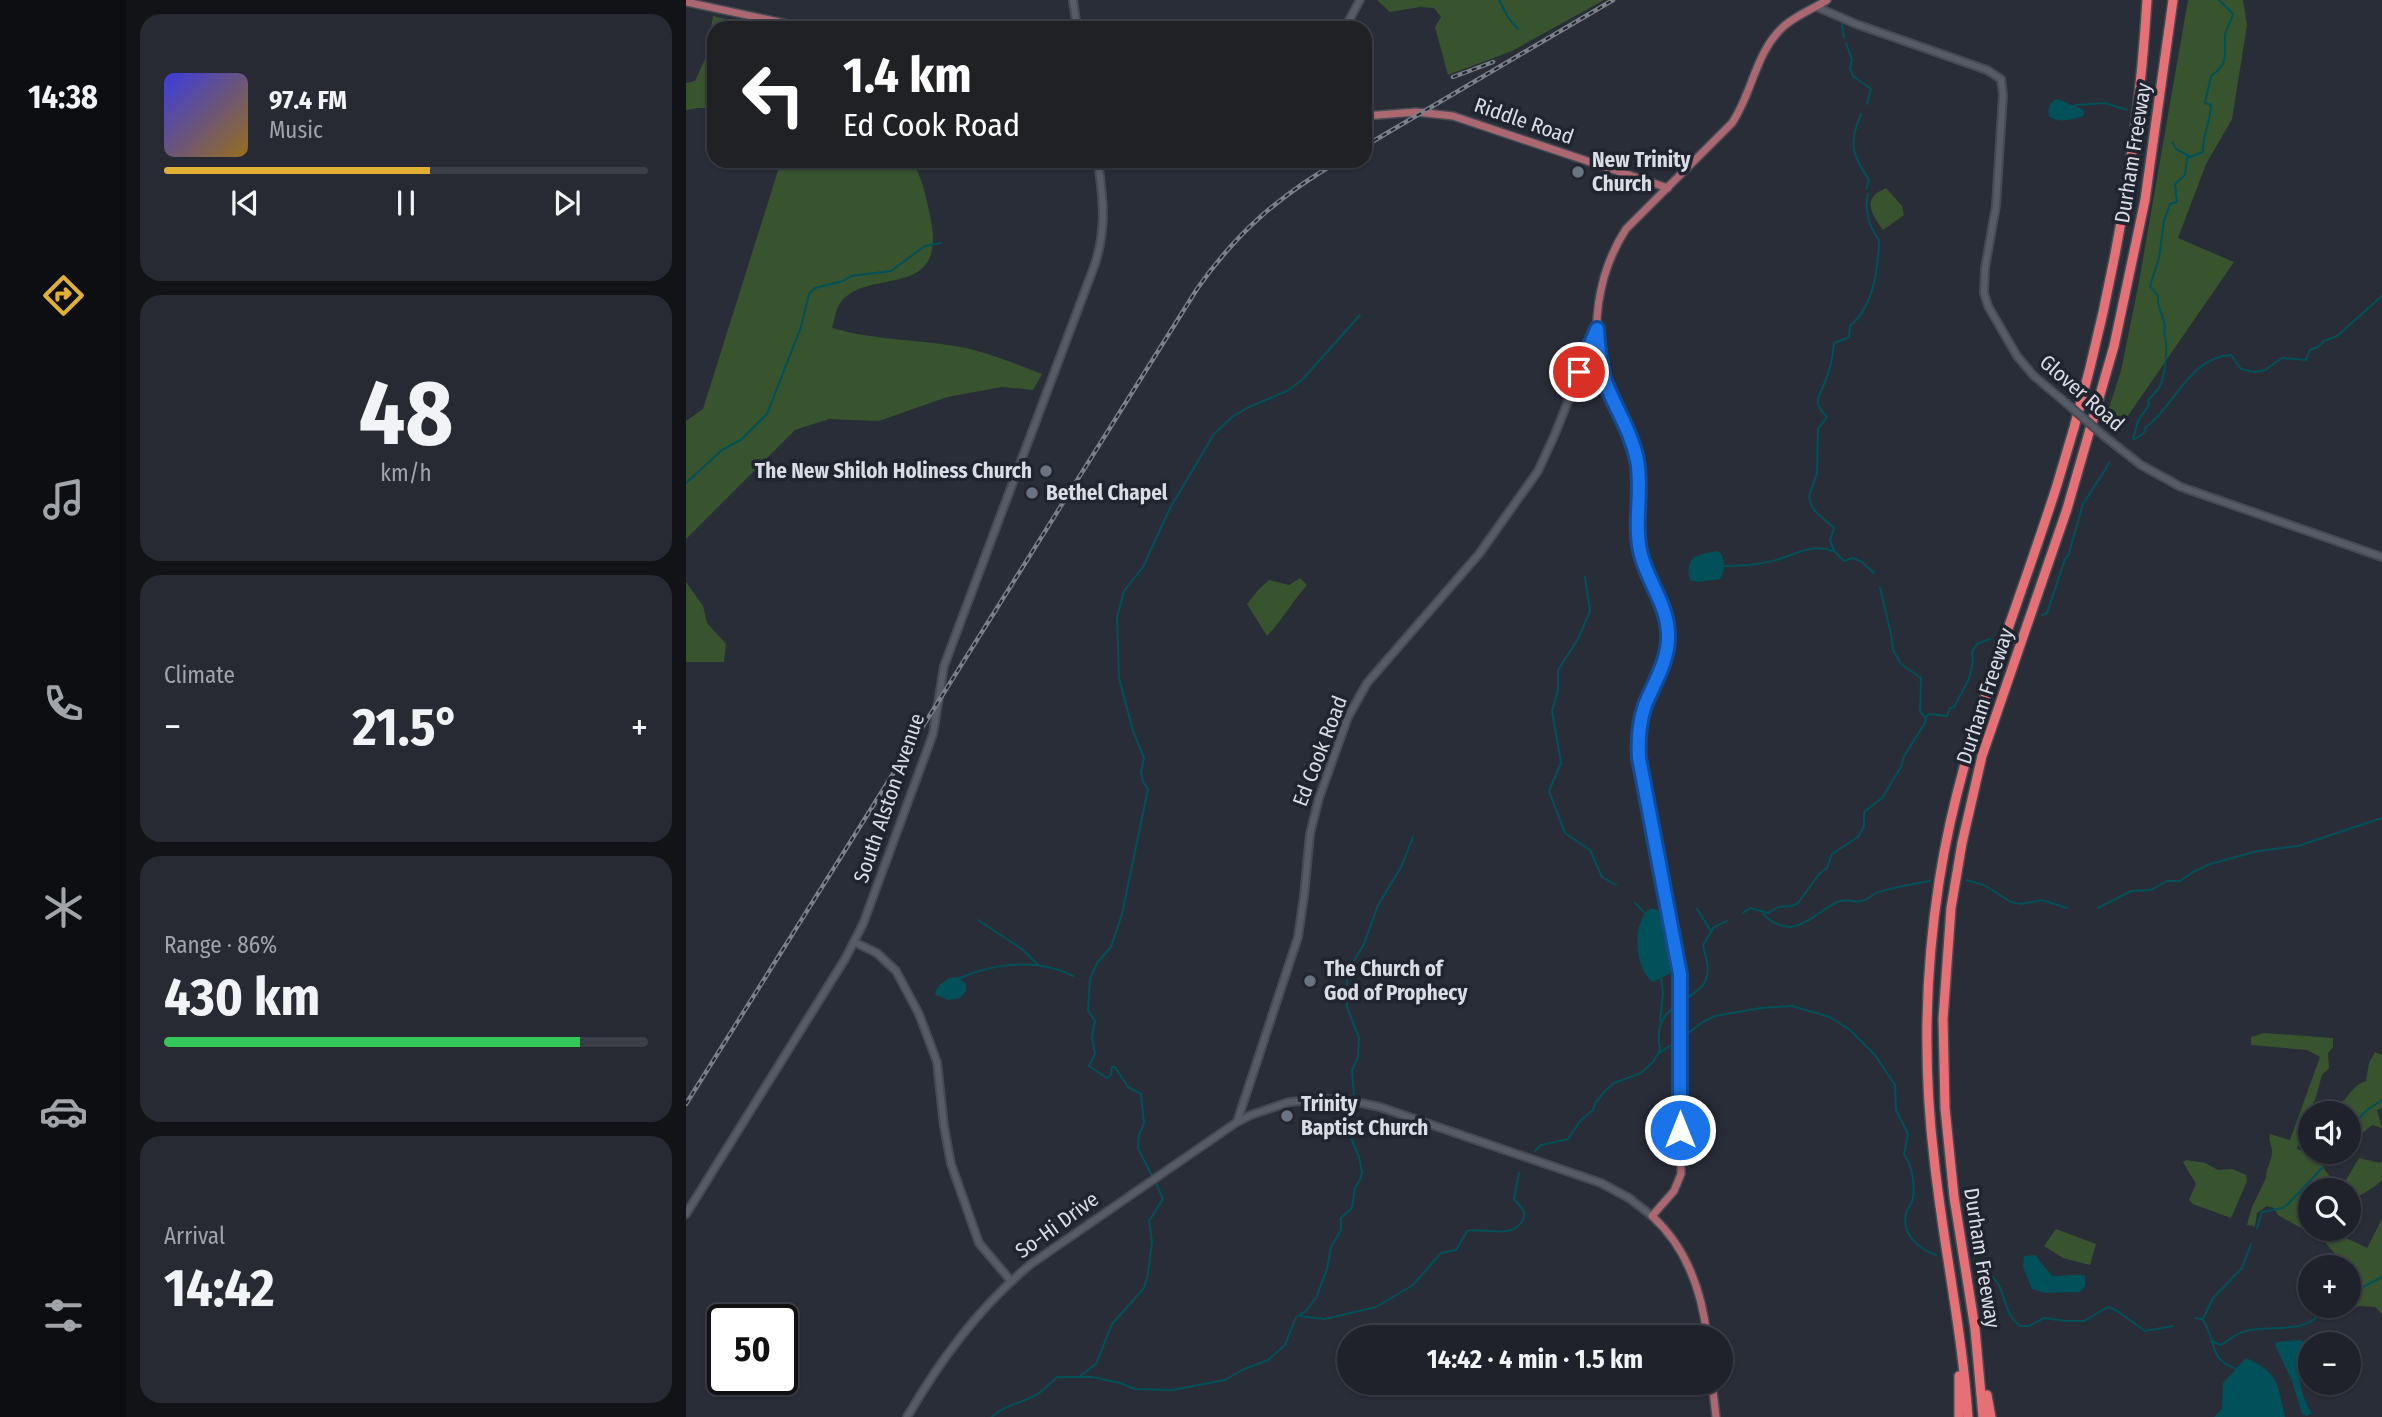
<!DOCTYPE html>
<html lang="en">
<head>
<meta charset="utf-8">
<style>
  :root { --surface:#1f222a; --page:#272a32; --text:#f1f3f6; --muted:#a1a4a8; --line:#3c3f47; --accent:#e0b034 }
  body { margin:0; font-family:"Fira Sans Condensed",sans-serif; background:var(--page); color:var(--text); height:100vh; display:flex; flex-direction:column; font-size:26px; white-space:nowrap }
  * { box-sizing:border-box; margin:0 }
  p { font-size:23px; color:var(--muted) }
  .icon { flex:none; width:38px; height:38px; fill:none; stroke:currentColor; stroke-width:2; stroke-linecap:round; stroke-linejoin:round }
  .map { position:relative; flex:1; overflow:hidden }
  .panel { display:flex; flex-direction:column; gap:14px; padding:14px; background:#111317; width:560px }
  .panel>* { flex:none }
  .top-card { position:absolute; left:21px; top:21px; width:665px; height:147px; border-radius:21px; box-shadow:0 2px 5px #0004,0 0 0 2px var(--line); background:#202124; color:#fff; overflow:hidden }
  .controls { position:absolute; left:1612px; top:1101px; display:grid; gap:14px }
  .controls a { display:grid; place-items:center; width:63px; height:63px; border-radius:50%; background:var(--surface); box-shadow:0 2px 5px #0004,0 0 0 2px var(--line); font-size:35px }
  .speed { position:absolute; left:21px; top:1304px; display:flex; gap:14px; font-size:35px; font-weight:700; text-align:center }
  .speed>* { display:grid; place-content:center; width:91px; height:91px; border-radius:50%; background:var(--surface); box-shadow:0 2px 5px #0004,0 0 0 2px var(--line); line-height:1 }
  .speed .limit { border:4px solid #111; border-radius:10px; background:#fff; color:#111 }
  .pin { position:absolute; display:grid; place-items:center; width:60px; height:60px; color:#fff; margin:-30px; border:4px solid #fff; border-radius:50%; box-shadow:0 2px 7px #0007 }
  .me { position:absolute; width:77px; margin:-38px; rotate:0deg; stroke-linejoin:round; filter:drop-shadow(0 0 5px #0008) }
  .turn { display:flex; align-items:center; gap:24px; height:147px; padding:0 21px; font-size:32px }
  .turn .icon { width:91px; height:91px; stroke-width:2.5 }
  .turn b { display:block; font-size:49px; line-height:60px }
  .big { font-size:52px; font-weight:700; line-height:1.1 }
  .panel .widget { flex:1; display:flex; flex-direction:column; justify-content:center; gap:10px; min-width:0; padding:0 24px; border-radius:21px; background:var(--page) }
  .panel .dial { align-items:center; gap:0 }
  .dial b { font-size:91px; line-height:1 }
  .song { display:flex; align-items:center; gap:21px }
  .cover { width:84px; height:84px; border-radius:10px; background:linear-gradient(135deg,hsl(240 70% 55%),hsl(40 70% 35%)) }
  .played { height:7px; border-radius:4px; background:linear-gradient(90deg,var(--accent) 55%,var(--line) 55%) }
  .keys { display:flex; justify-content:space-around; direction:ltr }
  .heat { display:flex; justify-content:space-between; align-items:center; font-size:38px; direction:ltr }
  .charge { height:10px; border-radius:5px; background:linear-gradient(90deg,#34c759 86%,var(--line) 0) }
  .trip { position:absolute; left:651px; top:1325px; width:396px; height:70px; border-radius:35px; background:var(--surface); box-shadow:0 2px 5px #0004,0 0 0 2px var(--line); font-weight:700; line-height:70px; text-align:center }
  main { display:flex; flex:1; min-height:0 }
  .tab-bar { display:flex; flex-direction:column; width:126px; justify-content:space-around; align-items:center; background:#0c0e11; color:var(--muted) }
  .tab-bar .icon { width:49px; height:49px }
  .tab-bar .selected { color:var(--accent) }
  .tab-bar b { font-size:32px; color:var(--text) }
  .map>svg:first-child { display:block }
  .green { fill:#38542f }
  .water { fill:#01515a }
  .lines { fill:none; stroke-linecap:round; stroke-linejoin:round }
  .stream { stroke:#01515a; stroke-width:2 }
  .minor-casing { stroke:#464a53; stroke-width:10 }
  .major-casing { stroke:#464a53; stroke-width:10 }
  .highway-casing { stroke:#464a53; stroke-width:12 }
  .minor { stroke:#565b67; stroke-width:6 }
  .major { stroke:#ac6870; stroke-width:7 }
  .highway { stroke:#e57076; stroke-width:9 }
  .rail-casing { stroke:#7c808a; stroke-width:4.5 }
  .rail { stroke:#20242e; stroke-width:2; stroke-dasharray:5; stroke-linecap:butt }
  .minor-bridge-casing { stroke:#464a53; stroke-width:10; stroke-linecap:butt }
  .minor-bridge { stroke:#565b67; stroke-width:6 }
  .route-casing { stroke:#114b97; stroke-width:18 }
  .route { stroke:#1a73e8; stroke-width:12 }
  .worship-dot { fill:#6b7280; stroke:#20242e; stroke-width:2.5 }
  .labels { text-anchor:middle; stroke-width:7; stroke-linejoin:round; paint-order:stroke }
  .street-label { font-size:21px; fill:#dadde5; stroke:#20242e }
  .poi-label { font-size:21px; font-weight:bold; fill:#dadde5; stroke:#20242e; text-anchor:start }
</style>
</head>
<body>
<main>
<nav class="tab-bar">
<b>14:38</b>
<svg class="icon selected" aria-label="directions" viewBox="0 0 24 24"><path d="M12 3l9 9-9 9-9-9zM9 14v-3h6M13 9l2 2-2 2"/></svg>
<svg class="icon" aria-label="music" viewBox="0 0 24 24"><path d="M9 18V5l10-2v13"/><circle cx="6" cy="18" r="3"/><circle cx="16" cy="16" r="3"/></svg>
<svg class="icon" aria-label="phone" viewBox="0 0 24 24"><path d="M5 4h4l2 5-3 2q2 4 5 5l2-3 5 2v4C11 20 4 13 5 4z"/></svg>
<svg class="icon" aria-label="climate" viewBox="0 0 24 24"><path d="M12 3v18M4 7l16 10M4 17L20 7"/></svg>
<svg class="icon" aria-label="car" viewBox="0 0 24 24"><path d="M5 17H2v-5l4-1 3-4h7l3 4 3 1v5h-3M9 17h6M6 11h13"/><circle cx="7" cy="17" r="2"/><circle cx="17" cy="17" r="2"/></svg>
<svg class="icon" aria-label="filters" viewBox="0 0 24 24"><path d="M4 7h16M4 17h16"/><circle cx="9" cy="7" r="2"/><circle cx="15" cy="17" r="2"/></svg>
</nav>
<section class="panel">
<div class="widget">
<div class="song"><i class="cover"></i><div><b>97.4 FM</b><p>Music</p></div></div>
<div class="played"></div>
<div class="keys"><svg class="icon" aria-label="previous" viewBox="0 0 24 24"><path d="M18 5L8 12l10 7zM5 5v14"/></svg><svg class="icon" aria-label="pause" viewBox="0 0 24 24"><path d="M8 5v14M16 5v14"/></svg><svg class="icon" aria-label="next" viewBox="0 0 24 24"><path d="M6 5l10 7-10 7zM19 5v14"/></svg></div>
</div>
<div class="widget dial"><b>48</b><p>km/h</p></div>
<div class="widget"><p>Climate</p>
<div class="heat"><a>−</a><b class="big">21.5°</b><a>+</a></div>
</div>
<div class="widget"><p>Range · 86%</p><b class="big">430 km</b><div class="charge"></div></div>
<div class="widget"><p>Arrival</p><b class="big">14:42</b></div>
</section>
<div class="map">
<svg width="1696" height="1417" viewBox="0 0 1696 1417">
  <rect width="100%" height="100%" fill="#292d38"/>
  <g class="green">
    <polygon points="691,0 918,0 826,51 762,75 749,27 755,17 748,8 734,7 704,12"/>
    <polygon points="1502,0 1557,0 1561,25 1546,119 1520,164 1492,238 1548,262 1430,433 1417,426 1435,371 1453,282"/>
    <polygon points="27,16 39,19 37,28 28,28 28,108 11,108 0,110 0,83 9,81 20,57"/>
    <path d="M95,161H225C236,176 239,193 243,211C267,308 176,262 152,307C149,313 148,322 146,328C187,340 227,339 269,346C299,351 327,363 356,374L347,390L316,387L261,397L193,421L143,419L109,430L0,539V421L17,409Z"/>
    <path d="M1200,188L1216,206L1218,215L1197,230C1184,212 1176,198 1200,188Z"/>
    <path d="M614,578L621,585C607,601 596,620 581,636L561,604L572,590L583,580L603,585Z"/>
    <polygon points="0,582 17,606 21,623 40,644 38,662 0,662"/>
    <path d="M1578,1033L1647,1038V1047L1642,1053L1643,1068L1636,1075L1629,1100L1622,1111L1611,1149L1624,1153L1625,1152H1639L1638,1169L1649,1183L1660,1180L1673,1158L1694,1163L1696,1161V1180C1677,1199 1664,1190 1663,1224L1662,1190H1624V1228L1661,1229L1658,1237L1681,1248L1696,1219V1314L1689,1307L1674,1306L1662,1310L1657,1308L1656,1306H1662L1663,1285L1667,1282L1662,1267H1660L1638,1241L1592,1215L1588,1208L1581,1206L1571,1213L1569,1226L1561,1225L1566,1207L1580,1178C1580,1168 1586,1161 1586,1152C1586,1144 1582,1143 1584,1134L1604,1140L1634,1057L1621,1050L1565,1045V1037Z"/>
    <path d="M1689,1052L1696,1055V1108L1691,1110L1696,1128L1686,1125L1675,1134L1670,1130L1663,1134L1662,1113H1651L1650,1106C1665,1098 1662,1088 1680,1081L1683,1063Z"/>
    <polygon points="1500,1160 1519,1163 1532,1170 1546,1169 1560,1175 1561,1181 1545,1218 1507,1204 1503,1200 1510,1184 1497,1162"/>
    <polygon points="1370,1229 1410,1244 1404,1265 1377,1258 1358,1246"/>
  </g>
  <g class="water">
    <path d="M1371,99L1396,109L1398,112L1397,116C1386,120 1373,123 1363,117C1361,108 1363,103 1371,99Z"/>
    <path d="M1032,551C1040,557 1039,571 1034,579L1012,582L1004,580C998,556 1012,554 1032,551Z"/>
    <path d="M965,908L972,910L978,921L984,974L966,982C948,967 945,921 965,908Z"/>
    <path d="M272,977L280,984V991L274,998L262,1000L250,995L249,992C254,983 262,977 272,977Z"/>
    <path d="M1349,1255L1366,1276C1378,1277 1388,1273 1399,1276V1286L1394,1292L1359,1293L1346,1289L1337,1267L1338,1256Z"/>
    <path d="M1614,1340L1619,1342C1610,1367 1611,1390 1626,1413L1621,1416L1616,1414L1606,1381L1589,1345L1591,1342Z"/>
    <path d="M1560,1358C1594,1373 1591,1385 1599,1417H1528L1536,1409L1537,1383Z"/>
  </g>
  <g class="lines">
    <g class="stream">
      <polyline points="813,0 823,19 832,29"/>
      <polyline points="1156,24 1158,38"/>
      <polyline points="1160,43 1166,60 1164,68 1167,76 1185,89 1181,104"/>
      <polyline points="1389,105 1419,103 1441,110"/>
      <path d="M1175,114C1162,144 1166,154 1183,180L1180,189"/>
      <polyline points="1486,142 1490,149 1505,157"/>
      <path d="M1182,194C1178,210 1182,225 1193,240C1192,270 1188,305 1164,326L1163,337L1148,343C1147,357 1144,370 1139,382C1132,399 1126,402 1141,417L1132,429L1131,473L1123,496L1126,507L1131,513L1148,528L1144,541L1149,552L1158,561L1167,558L1176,562L1188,573"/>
      <path d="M1447,439L1452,421L1463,405L1462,400C1466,395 1471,392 1474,386C1479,376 1483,343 1478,334C1482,319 1470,310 1472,296L1464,286L1473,258L1478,221L1484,204L1491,202L1489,184L1499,175L1501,158L1517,152C1517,132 1524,124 1525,105L1519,103L1525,76C1544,63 1538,55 1539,35C1540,29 1545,21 1547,14L1533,0"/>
      <path d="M1449,439L1458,433L1460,427C1490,405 1502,358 1545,355L1555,369L1567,372L1579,370L1596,358L1620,360L1624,350L1632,347L1638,341L1651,336L1696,296"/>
      <polyline points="0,483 36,450 56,439 81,414 115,327 123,294 129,288 157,281 165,276 205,271 239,246 255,243"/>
      <path d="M1037,566C1052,566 1068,565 1082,562C1104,558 1124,542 1147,551"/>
      <polyline points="899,577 904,611 892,639 872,670 872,690 866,711 875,763 863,791 879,833 904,850 916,877 930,885"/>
      <polyline points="1194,588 1205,634 1207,650 1215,664 1235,678 1234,712 1239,717"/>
      <polyline points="1356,615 1361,613 1379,559 1382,556 1397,504 1424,462"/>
      <polyline points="1240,717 1243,714 1261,716 1264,708 1268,707 1283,679 1287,662 1286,652 1291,644 1304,639"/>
      <polyline points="1280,880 1298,885 1325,902 1335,904 1356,900 1381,908"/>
      <polyline points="949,903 960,914"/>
      <polyline points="1412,908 1445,891 1465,890 1481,881 1494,881 1507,872 1524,864 1572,851 1612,846 1696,818"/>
      <polyline points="1011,909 1025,931"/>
      <polyline points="1057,913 1064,908 1082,913 1092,907 1106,906 1112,903 1133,874 1141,868 1146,854 1172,837 1178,826 1178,812 1196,798 1215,767 1218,756 1239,723 1240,717"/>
      <path d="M1077,914C1109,945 1128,911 1154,901C1162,898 1168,903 1176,901C1181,900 1185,896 1190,893C1207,887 1226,884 1244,881"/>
      <polyline points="292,920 336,949 352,965"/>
      <path d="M274,978C308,963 354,958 387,976"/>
      <path d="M996,1001C1013,991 1025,984 1021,962C1020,956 1018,951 1017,945L1028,927L1041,921"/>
      <polyline points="974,1021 977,993 975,979"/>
      <path d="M997,1037L1017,1022L1029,1016L1075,1008L1106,1006L1144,1017L1164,1030L1189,1055L1209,1085L1210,1110L1222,1134L1218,1154C1226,1165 1229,1184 1227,1198C1226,1204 1222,1207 1220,1213C1215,1234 1233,1249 1250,1255"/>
      <polyline points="973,1053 990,1042"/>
      <polyline points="1662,1130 1681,1110 1696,1100"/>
      <path d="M849,1151L855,1145L882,1139L895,1120L907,1110L910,1102L919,1091L928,1083L955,1073L967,1062L974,1050C970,1029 974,1017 992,1004"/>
      <polyline points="466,1176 452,1148 453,1135 458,1123 455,1094 442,1087 429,1067 426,1067 425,1075 421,1078 403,1066 409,1054 406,1037 409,1021 402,1010 404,979 411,963 425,947 436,914 462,789 457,782 455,773 458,758 447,731 433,678 431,617 438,591 457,567 484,508 528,434 546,417 561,408 601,391 616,380 674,315"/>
      <polyline points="1571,1228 1576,1212 1597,1208 1602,1204 1637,1167 1641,1152"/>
      <path d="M1302,1273C1323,1289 1314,1311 1334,1326H1343L1358,1318L1380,1321H1398L1422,1307L1430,1310L1459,1331L1487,1326"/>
      <polyline points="1662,1295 1696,1277"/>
      <path d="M614,1316L639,1319L690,1307L727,1285L755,1253L770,1250L781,1231C797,1227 823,1239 835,1223C843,1213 834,1206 828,1199L833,1173"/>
      <polyline points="1509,1318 1515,1319"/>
      <path d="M1516,1319C1532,1340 1520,1359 1551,1369"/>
      <polyline points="1517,1319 1527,1298 1556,1268 1565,1244"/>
      <path d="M1525,1341L1535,1345C1544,1340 1550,1333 1560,1331C1586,1324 1620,1336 1638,1309"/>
      <polyline points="394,1376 410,1364 426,1324 458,1288 462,1274 466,1242 463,1221 477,1199 469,1181"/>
      <path d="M306,1417C318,1405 333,1404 348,1396C358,1391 363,1384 371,1377H406L434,1383L449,1389L486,1390L539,1380L556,1370L582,1360L599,1345L610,1317L620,1311L630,1298L641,1269L645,1247L655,1230V1218L666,1208L669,1188L674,1180L676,1172L673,1157L661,1129V1121L668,1095L666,1070L672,1057L673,1038L661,1007V978L666,964L678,944L692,905L715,867L727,837"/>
    </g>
    <g class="minor-casing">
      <g id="minor">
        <polyline points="387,0 391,28"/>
        <polyline points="1131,7 1170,24 1301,70 1315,79 1317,95 1310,206 1299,268 1298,293 1302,306 1331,356 1348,376 1380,403"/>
        <polyline points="659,28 674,0"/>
        <polyline points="1418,436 1455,465 1495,487 1696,557"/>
        <polyline points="168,942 191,953 210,971 233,1014 251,1062 258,1126 265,1164 293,1243 325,1281"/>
        <polyline points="551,1122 612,937 618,896 624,834 633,798 662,717 681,683 793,554 852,471 869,434 910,331"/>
        <path d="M0,1214L159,959L177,924L247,734L258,666L409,264C421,226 417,200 412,161"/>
        <path d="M221,1417C255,1359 293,1307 345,1264L551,1122L565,1115L603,1102L639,1099L661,1100L694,1107L915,1183L943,1198L966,1216"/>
      </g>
    </g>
    <g class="major-casing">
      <g id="major">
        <polyline points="0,2 121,28"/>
        <polyline points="679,116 730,112 767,116 982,188"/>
        <path d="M1021,1337C1016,1291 1001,1248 966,1216L988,1191L995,1174L994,974L953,758C952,740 953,722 959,705C968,683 983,660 982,635C982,606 962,582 955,555C947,524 957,492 951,460C946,431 929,409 919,382C902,332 912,272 940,229L1046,123C1067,92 1069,52 1098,26C1111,15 1127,9 1141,0"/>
        <polyline points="1026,1382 1030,1417"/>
      </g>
    </g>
    <g class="highway-casing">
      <g id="highway">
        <polyline points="1273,1376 1273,1417"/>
        <polyline points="1301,1395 1305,1417"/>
        <path d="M1282,1417C1276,1329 1257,1244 1248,1158C1237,1066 1239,973 1253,882C1274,744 1329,617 1371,485C1420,328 1451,165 1461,0"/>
        <polyline points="1297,1417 1289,1329 1268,1197 1259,1108 1257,1019 1265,908 1276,843 1296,756 1381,509 1428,346 1459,200 1487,0"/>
      </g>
    </g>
    <use href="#minor" class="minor"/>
    <use href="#major" class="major"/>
    <use href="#highway" class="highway"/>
    <g class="rail-casing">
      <g id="rail">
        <polyline points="767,77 807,62"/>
        <polyline points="679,146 927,0"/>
        <path d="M0,1104L511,289C551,232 593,196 653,161"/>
      </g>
    </g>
    <use href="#rail" class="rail"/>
    <g class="minor-bridge-casing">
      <polyline id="minor-bridge" points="1380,403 1418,436"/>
    </g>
    <use href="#minor-bridge" class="minor-bridge"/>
  </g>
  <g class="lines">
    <g class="route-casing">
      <path id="route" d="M893,372L911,329C912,347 914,364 919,381C929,408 945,431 951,460C957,491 947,524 955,555C962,582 982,606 982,635C983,660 968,683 959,705C953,722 952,740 953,758L994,974V1130"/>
    </g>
    <use href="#route" class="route"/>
  </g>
  <g class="worship-dot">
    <circle cx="892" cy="172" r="7"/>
    <circle cx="360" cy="471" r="7"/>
    <circle cx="346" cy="493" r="7"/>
    <circle cx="624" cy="981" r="7"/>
    <circle cx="601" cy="1116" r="7"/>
  </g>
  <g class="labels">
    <g class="street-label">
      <text transform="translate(838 121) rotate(19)" y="7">Riddle Road</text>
      <text transform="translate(1447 153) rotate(-81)" y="7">Durham Freeway</text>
      <text transform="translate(1396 393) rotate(41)" y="7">Glover Road</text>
      <text transform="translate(1299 696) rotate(-72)" y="7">Durham Freeway</text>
      <text transform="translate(634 751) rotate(-69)" y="7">Ed Cook Road</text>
      <text transform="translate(203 798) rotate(-71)" y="7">South Alston Avenue</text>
      <text transform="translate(371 1225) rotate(-36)" y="7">So-Hi Drive</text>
      <text transform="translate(1296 1258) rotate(81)" y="7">Durham Freeway</text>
    </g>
    <g class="poi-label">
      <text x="906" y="167">New Trinity<tspan x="906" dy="24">Church</tspan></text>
      <text x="346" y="478" text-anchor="end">The New Shiloh Holiness Church</text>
      <text x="360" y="500">Bethel Chapel</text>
      <text x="638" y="976">The Church of<tspan x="638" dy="24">God of Prophecy</tspan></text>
      <text x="615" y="1111">Trinity<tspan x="615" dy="24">Baptist Church</tspan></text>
    </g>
  </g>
</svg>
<div class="controls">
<a><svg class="icon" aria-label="sound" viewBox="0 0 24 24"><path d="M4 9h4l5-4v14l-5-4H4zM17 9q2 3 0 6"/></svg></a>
<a><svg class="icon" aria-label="search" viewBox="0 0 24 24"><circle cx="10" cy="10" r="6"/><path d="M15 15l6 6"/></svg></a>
<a>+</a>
<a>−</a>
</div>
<div class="speed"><div class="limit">50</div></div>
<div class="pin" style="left:893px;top:372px;background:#d93025"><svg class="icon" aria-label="arrive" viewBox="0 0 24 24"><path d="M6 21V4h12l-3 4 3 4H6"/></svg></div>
<svg class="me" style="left:994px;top:1130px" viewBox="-20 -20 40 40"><circle r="17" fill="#1a73e8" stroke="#fff" stroke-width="3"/><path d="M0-11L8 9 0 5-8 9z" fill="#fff"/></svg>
<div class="trip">14:42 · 4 min · 1.5 km</div>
<div class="top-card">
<div class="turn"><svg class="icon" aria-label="left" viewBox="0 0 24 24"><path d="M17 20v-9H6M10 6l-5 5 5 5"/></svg><div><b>1.4 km</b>Ed Cook Road</div></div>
</div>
</div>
</main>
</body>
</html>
